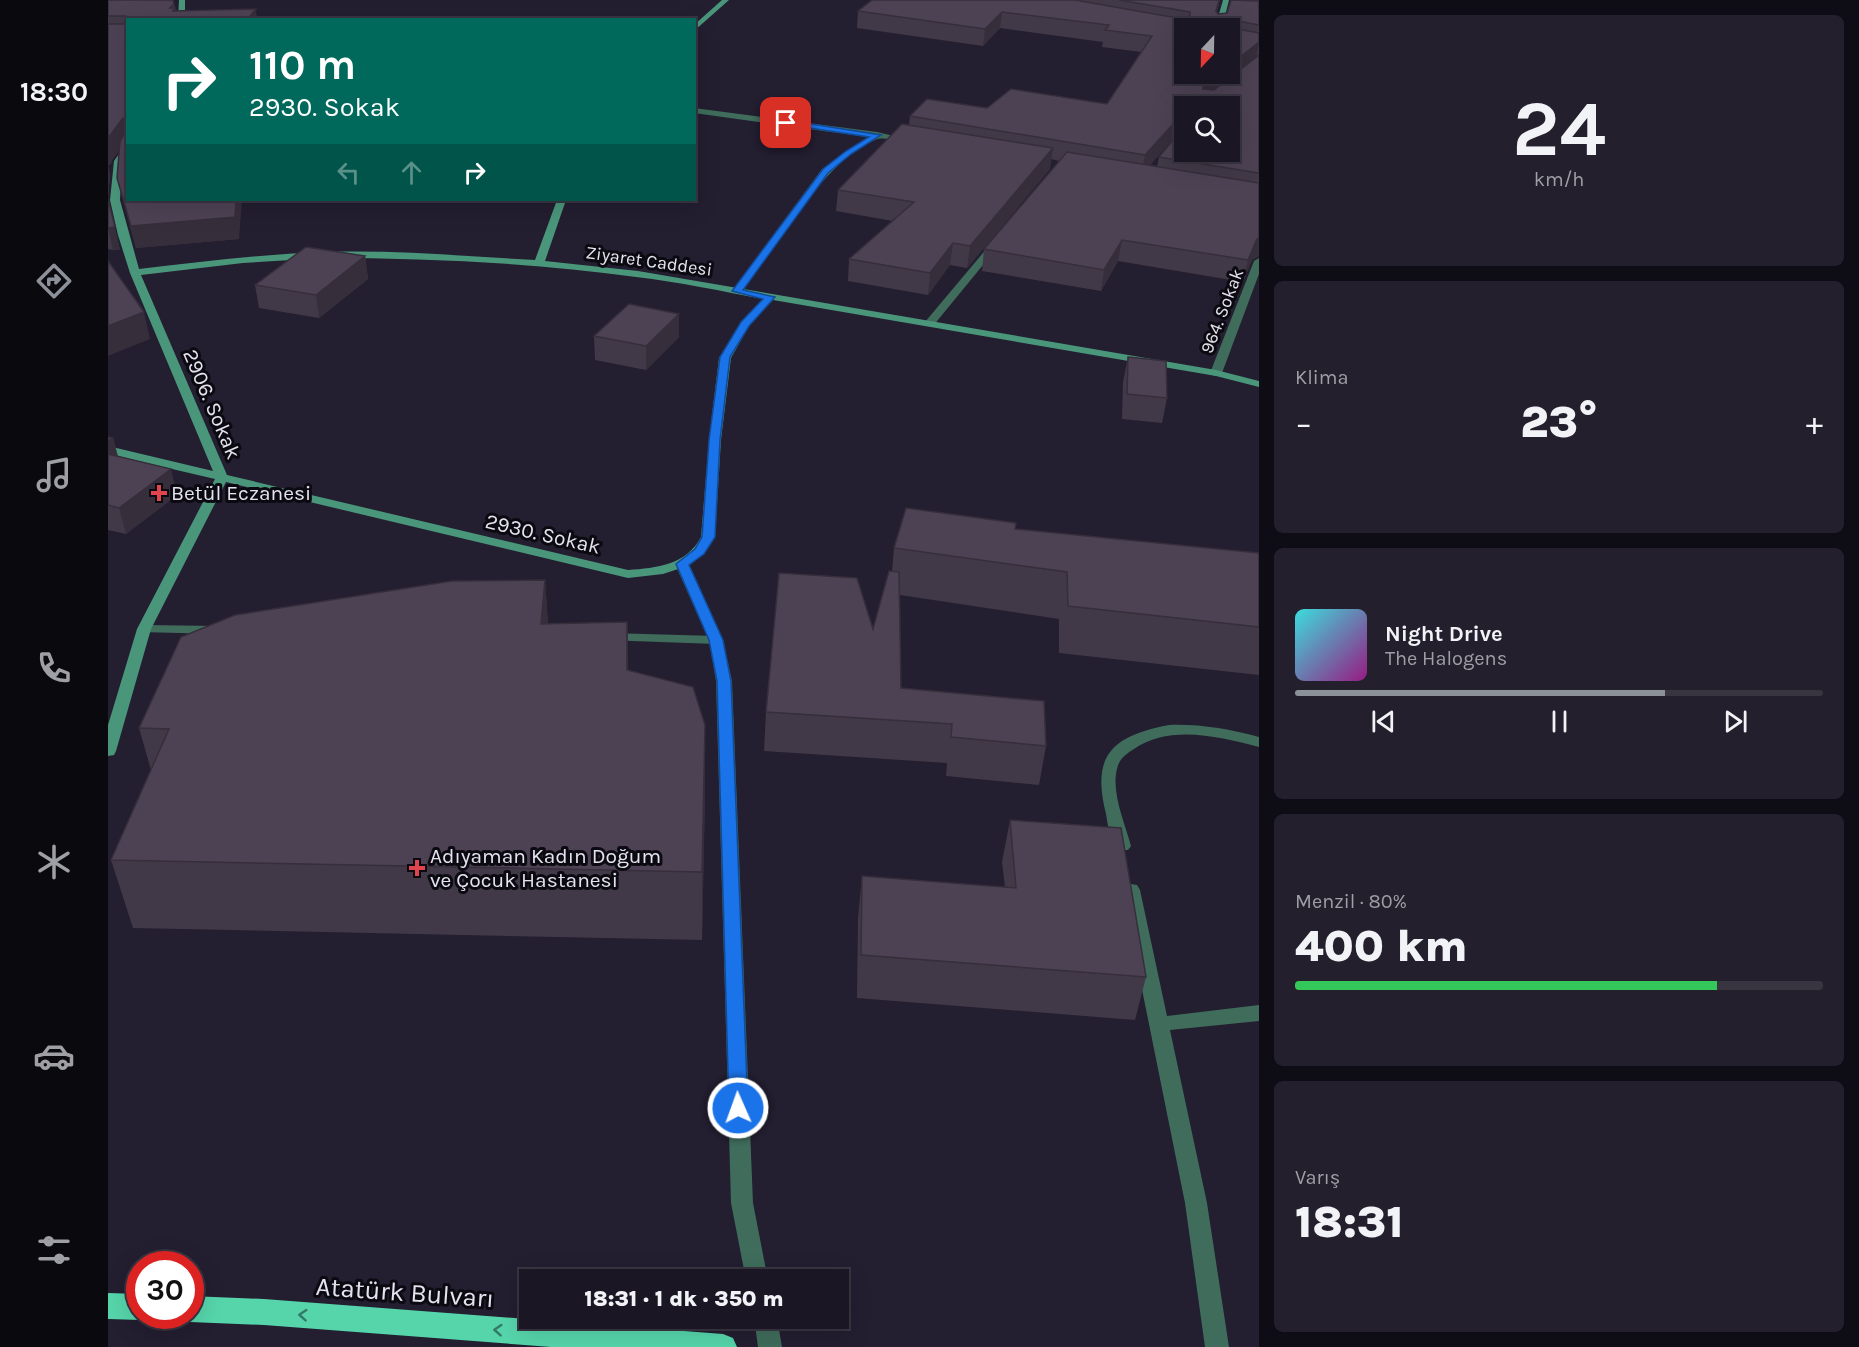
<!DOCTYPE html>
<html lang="tr">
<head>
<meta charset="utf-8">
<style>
  :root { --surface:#1a1624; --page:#231f2c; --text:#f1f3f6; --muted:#9f9fa6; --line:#383541; --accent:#8c9099 }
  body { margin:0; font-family:Karla,sans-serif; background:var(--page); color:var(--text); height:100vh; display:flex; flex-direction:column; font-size:22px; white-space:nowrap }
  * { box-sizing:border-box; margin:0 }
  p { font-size:20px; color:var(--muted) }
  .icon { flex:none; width:33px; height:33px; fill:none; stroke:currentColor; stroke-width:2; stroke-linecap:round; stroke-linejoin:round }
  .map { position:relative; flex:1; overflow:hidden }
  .drawer { display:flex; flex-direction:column; gap:15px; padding:15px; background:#0e0c14; width:600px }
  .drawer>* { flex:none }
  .top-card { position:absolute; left:18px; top:18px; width:570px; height:183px; border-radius:0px; box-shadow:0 6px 24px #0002,0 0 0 2px var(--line); background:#00695c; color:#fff; overflow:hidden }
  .needle { width:39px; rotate:202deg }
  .controls { position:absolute; left:1066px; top:18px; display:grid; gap:12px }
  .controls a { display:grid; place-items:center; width:66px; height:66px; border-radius:0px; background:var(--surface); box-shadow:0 6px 24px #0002,0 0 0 2px var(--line); font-size:30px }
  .speed { position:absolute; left:18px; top:1251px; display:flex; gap:12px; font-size:30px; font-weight:700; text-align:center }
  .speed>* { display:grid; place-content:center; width:78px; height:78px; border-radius:50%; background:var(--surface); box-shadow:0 6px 24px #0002,0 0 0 2px var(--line); line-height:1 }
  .speed .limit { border:9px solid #d22; background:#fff; color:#111 }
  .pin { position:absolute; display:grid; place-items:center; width:51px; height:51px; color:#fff; margin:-26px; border-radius:12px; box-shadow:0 3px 9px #0006 }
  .me { position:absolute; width:66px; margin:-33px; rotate:358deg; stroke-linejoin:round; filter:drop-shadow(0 0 4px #0008) }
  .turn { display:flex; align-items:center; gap:21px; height:126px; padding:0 24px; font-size:27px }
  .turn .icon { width:78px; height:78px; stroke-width:2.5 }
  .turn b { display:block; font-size:42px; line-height:51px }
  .lanes { display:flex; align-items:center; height:57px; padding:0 24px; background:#0003; justify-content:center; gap:30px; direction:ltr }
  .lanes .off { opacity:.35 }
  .big { font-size:45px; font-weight:800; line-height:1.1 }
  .drawer .tile { flex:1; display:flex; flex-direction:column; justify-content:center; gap:9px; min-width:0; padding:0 21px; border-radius:9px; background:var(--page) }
  .drawer .dial { align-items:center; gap:0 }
  .dial b { font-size:78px; line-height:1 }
  .song { display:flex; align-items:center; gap:18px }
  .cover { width:72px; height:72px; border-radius:9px; background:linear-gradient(135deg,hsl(180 70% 55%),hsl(310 70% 35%)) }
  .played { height:6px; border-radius:3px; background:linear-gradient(90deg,var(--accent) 70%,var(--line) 70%) }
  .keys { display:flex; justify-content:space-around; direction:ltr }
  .heat { display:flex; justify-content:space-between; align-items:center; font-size:33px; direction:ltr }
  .charge { height:9px; border-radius:4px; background:linear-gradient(90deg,#34c759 80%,var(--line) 0) }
  .trip { position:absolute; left:411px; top:1269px; width:330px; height:60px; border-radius:0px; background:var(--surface); box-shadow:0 6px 24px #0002,0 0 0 2px var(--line); font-weight:800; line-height:60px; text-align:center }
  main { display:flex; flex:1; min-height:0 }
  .tabs { display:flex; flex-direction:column; width:108px; justify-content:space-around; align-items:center; background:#0a090e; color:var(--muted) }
  .tabs .icon { width:42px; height:42px }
  .tabs .on { color:var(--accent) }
  .tabs b { font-size:27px; color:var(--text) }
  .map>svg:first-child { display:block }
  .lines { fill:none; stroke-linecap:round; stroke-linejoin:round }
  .lane { fill:#3f6c5b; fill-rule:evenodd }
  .street { fill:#3f6c5b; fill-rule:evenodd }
  .secondary { fill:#4a967b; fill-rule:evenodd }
  .highway { fill:#56d5ab; fill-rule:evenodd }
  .wall { fill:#423948; fill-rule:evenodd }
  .shaded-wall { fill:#362e3b }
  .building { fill:#4d4254; stroke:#362e3b; stroke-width:1.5 }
  .oneway { stroke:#357a66 }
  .route { fill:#1a73e8; stroke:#114b97; stroke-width:1.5 }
  .health-dot { fill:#e0444e; stroke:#0c0a11; stroke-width:2 }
  .labels { text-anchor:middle; stroke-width:6; stroke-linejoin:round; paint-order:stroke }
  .far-street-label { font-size:18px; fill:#e6e3f0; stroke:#0c0a11 }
  .street-label { font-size:21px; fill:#e6e3f0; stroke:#0c0a11 }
  .poi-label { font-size:21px; fill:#e6e3f0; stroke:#0c0a11; text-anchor:start }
  .near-street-label { font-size:26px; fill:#e6e3f0; stroke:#0c0a11 }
</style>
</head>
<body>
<main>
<nav class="tabs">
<b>18:30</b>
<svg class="icon on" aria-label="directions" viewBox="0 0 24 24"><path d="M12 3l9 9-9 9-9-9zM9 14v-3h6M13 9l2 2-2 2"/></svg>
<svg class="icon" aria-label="music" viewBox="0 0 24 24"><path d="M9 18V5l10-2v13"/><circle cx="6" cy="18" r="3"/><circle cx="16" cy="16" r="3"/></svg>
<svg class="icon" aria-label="phone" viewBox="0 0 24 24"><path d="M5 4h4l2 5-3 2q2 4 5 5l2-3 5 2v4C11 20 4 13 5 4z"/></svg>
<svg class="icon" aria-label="climate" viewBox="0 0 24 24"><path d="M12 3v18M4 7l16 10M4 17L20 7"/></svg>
<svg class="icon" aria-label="car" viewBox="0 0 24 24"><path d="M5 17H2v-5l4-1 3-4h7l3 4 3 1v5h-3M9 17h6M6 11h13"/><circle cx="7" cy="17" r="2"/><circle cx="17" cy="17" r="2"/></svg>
<svg class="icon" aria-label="filters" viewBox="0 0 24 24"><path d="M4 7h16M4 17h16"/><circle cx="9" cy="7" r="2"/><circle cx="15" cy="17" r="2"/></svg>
</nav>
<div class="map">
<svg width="1151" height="1347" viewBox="0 0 1151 1347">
  <rect width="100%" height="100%" fill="#231e30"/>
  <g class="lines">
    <g class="lane">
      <polygon points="36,625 111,626 118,630 111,634 31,632 29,629"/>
      <polygon points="501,633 608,636 615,640 608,644 496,640 494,637"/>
      <path d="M1061,725C1092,724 1121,729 1151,737V747C1112,737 1062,724 1026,749C1018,754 1011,759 1009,769C1003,793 1017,823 1023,846L1020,850H1008C1002,840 1000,826 998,814C983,755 1004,736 1061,725Z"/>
      <polygon points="1023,884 1029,885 1032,890 1059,1016 1151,1005 1151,1021 1062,1030 1099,1203 1121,1347 1097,1347 1077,1203 1014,890 1017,885"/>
    </g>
    <g class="street">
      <path d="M586,108L769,132L803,140L799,143C790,141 775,136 767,140C717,160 665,249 633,293L629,294L624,291L714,169L760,137L586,113Z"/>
      <polygon points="885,241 893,243 825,326 817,326 817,322"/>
      <polygon points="1151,258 1151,274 1114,373 1108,376 1104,375 1102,373 1146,261"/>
      <polygon points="574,560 581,564 615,640 624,681 645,1203 660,1280 638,1280 623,1203 608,681 601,640 567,564"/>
      <polygon points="646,1318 669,1318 674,1347 650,1347"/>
    </g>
    <g class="secondary">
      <polygon points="71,0 77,0 77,20 70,20"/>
      <polygon points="614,0 621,0 586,31 586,25"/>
      <polygon points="1115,0 1121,0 1114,28 1107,28"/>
      <path d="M20,141V152L14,161L12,200L31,269C93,262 155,254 217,252C287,250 357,256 427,260L449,200H458L437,261L530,271L1108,370L1151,381V387L1108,376L665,300L641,326L623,358L613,440L607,537L599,550L582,565L555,574L520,578L118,482L43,629L8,751L6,755L0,756V725L29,629L107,479L0,454V446L105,471L22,273L10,235L2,200L6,161ZM217,258C321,258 425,263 528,277C571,282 613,291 655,299L633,322L611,358L601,440L593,537C578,565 549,568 520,570L119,475L33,275L135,263Z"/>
    </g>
    <g class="highway">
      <polygon points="0,1293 32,1294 32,1316 42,1316 32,1320 0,1319"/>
      <polygon points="82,1296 156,1299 615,1334 625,1338 629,1347 443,1347 156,1325 82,1322 71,1316 82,1316"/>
    </g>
  </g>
  <g class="wall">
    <polygon points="0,0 65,0 68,11 20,20 131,239 28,248 9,178 11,151 4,160 3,164 0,165 2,175 0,198"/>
    <path d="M764,0H1112L1109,12L1110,14L1119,13L1123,0H1151V256L1144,260L1135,282L1010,261L993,291L874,271L876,249L951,161L943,159L942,169L859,268L842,265L820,295L740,281L741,259L785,221L728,211L730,190L801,125L802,116L879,108L999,104L1033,52L994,47L995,42L892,28L875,46L749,28L750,11ZM1077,106H1122L1077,152ZM1073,130L1051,157L1049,166L1042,165Z"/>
    <polygon points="0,199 12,250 5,250 0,249"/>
    <polygon points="257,256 260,279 211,318 151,308 147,285"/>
    <polygon points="571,314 571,337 538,370 487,360 486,336"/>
    <polygon points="1020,357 1059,398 1054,423 1014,419 1015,382"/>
    <polygon points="0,437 5,438 10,456 69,495 18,534 0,530"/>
    <polygon points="907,529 1151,553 1151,675 951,653 951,619 792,595 793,688 938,746 931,785 838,776 839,763 656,751 658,712 765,629 784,571 786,548"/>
    <polygon points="437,580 440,624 519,622 520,670 597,792 594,940 25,928 3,860 43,770 31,728"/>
    <polygon points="902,820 1038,977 1027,1020 749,998 750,919 754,876 897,887 894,862"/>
  </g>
  <g class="shaded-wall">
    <polygon points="148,9 149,20 139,20"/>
    <polygon points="894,12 892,28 875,46 877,29"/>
    <polygon points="1151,42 1148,59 1092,104 1095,86 1111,74 1122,74 1122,65"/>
    <polygon points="1077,111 1077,126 1033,175 1037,155"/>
    <polygon points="15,118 20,139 4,160 3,164 0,165 2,175 0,199 0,138"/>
    <polygon points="945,148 942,169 859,268 862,246"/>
    <polygon points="128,200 134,200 131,239 28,248 23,226"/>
    <polygon points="7,227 12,250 5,250 0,228"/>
    <polygon points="1151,238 1151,256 1144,260 1135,282 1140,260 1149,239"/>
    <polygon points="1014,240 1010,261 993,291 996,270"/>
    <polygon points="845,243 842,265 820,295 822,273"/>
    <polygon points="257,256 260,279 211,318 208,295"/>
    <polygon points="36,312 42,339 0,356 0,326"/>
    <polygon points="571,314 571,337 538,370 538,346"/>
    <polygon points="5,438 11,463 0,471 0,441"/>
    <polygon points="63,469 69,495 18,534 11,508"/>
    <polygon points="437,580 441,643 433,624"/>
    <polygon points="519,622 521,687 519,670"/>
    <polygon points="597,725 597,792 594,940 594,872"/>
  </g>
  <g class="building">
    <polygon points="0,0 65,0 66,4 62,8 67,8 65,11 148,9 139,20 20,20 20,200 128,200 127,217 23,226 9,178 12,141 18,131 18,120 15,118 0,138 0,24 16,24 18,16 0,16"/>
    <polygon points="764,0 967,0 1080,20 1082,17 1082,12 1011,0 1111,0 1108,11 1110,14 1119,13 1123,0 1151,1 1151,25 1126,20 1123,22 1125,28 1151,33 1151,42 1122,65 1122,28 1077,28 1077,74 1111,74 1095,86 1095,89 1106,90 1151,55 1151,173 1051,157 1077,125 1077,152 1122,152 1122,106 1077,106 1077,111 1037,155 802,116 819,99 879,108 903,89 999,104 1044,36 997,30 1001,25 894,12 877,29 750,11"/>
    <polygon points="794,124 945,148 862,246 845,243 822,273 741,259 806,202 730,190"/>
    <polygon points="959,152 1151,183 1151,238 1149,239 1140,260 1014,240 996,270 876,249"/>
    <polygon points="0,199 7,227 0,228"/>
    <polygon points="198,247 257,256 208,295 147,285"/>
    <polygon points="0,261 36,312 0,326"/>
    <polygon points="521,304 571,314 538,346 486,336"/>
    <polygon points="1020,357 1058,361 1059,398 1019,394"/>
    <polygon points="0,437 5,438 0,441"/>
    <polygon points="0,454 63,469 11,508 0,505"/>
    <polygon points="798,508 908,523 907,529 1151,553 1151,627 960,606 959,572 786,548"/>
    <polygon points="781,571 791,572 793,688 936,701 938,746 843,737 844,724 658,712 671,573 749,578 765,629"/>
    <polygon points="437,580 433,624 519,622 519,670 585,687 597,725 594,872 3,860 61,729 31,728 73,637 127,615 344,581"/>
    <polygon points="902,820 1013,828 1038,977 753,955 754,876 908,888"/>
  </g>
  <defs><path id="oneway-chevron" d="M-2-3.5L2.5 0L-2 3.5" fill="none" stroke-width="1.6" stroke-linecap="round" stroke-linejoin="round" transform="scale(1.5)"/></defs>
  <g class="oneway">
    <use href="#oneway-chevron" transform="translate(195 1315) rotate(-176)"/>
    <use href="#oneway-chevron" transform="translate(390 1330) rotate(-176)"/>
  </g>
  <polygon class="route" points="678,120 773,135 743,154 720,173 635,290 667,297 641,326 622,357 612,440 607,537 596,554 581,565 615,640 623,681 640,1108 637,1114 630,1116 624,1114 621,1108 609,681 601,640 568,564 587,549 594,537 601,440 612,357 633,322 655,299 624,291 715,169 738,151 761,137 675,124 674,123"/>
  <g class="health-dot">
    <path d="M48 484h6v6h6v6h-6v6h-6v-6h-6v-6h6z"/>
    <path d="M306 859h6v6h6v6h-6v6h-6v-6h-6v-6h6z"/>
  </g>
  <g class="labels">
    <g class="far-street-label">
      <text transform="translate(541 261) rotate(8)" y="6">Ziyaret Caddesi</text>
      <text transform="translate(1114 311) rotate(-69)" y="6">964. Sokak</text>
    </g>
    <g class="street-label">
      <text transform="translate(104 404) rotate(67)" y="7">2906. Sokak</text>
      <text transform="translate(435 534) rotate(13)" y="7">2930. Sokak</text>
    </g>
    <g class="poi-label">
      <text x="63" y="500">Betül Eczanesi</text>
      <text x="322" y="863">Adıyaman Kadın Doğum<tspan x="322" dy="24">ve Çocuk Hastanesi</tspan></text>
    </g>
    <g class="near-street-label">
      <text transform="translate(297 1292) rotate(4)" y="9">Atatürk Bulvarı</text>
    </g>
  </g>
</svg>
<div class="controls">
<a><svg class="needle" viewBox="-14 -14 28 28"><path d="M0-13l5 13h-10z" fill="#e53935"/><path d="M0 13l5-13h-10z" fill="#9f9fa6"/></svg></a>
<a><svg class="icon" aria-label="search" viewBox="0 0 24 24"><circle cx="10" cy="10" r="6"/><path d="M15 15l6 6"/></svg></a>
</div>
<div class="speed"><div class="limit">30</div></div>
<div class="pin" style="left:678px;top:123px;background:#d93025"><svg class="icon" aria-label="arrive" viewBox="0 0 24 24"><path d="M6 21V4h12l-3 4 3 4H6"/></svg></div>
<svg class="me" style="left:630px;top:1108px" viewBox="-20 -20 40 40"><circle r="17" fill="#1a73e8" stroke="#fff" stroke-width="3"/><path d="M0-11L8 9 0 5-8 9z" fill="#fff"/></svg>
<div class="trip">18:31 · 1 dk · 350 m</div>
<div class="top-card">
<div class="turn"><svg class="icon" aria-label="right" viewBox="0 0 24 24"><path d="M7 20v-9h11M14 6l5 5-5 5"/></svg><div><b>110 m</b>2930. Sokak</div></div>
<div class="lanes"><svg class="icon off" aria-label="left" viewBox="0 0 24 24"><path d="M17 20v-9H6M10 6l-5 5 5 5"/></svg><svg class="icon off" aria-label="ahead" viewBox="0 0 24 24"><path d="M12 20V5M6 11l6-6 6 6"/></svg><svg class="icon" aria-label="right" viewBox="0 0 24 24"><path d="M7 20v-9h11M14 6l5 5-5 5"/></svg></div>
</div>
</div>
<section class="drawer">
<div class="tile dial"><b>24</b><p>km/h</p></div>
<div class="tile"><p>Klima</p>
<div class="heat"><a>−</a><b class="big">23°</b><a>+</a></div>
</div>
<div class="tile">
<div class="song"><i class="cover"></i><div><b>Night Drive</b><p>The Halogens</p></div></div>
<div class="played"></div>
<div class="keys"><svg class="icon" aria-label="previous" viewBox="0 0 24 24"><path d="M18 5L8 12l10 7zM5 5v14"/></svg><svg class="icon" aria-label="pause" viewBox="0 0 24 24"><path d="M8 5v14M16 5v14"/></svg><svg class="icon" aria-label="next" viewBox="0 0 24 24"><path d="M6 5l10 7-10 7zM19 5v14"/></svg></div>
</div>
<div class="tile"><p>Menzil · 80%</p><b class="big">400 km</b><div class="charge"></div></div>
<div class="tile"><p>Varış</p><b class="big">18:31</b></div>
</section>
</main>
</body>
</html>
